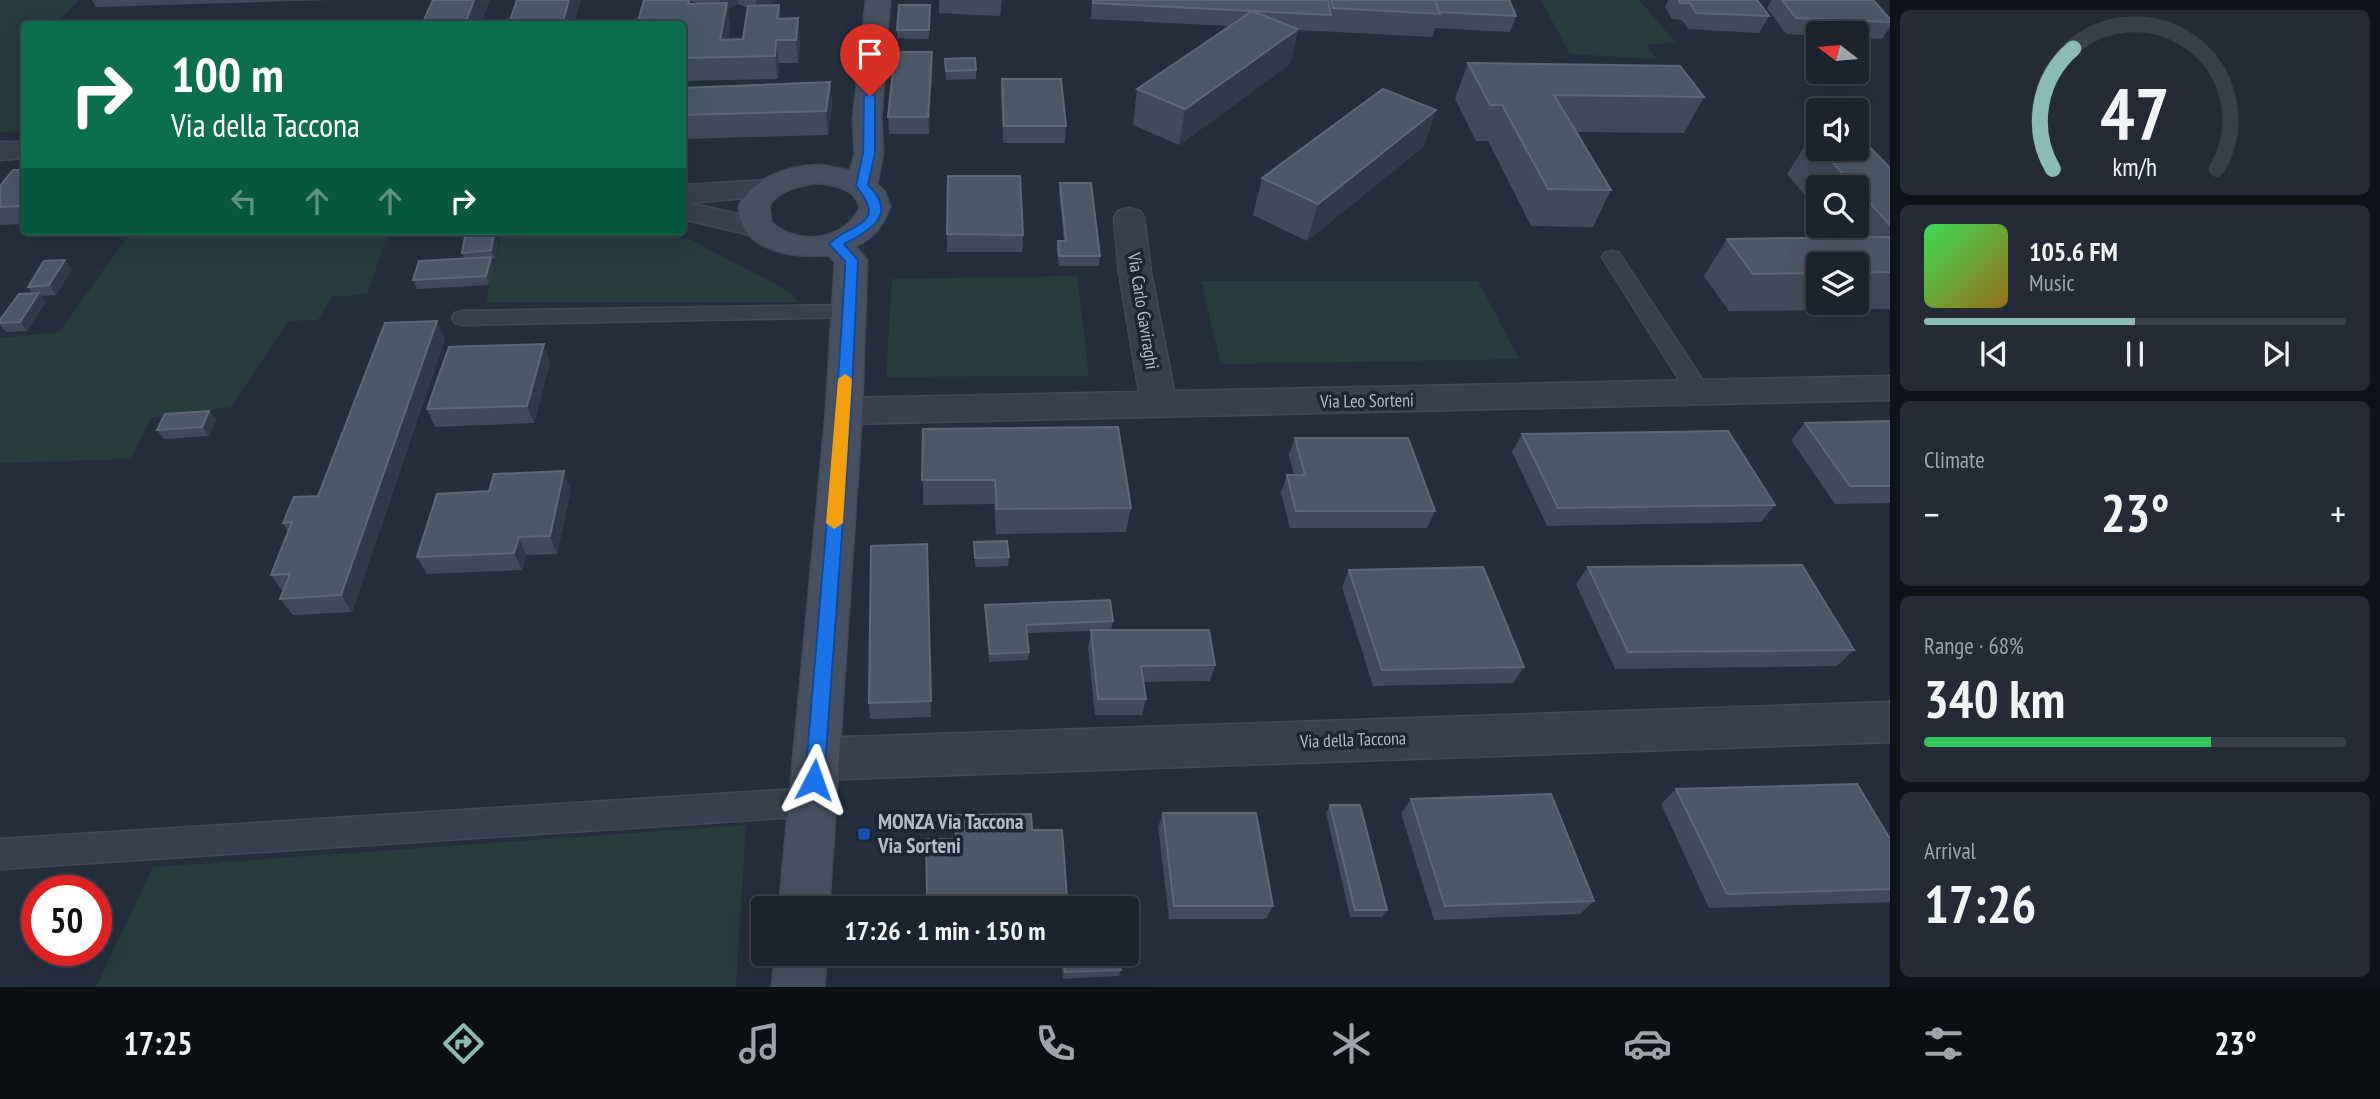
<!DOCTYPE html>
<html lang="en">
<head>
<meta charset="utf-8">
<style>
  :root { --surface:#1b232e; --page:#242b36; --text:#f1f3f6; --muted:#a0a4aa; --line:#39404a; --accent:#8bbbb9 }
  body { margin:0; font-family:"PT Sans Narrow",sans-serif; background:var(--page); color:var(--text); height:100vh; display:flex; flex-direction:column; font-size:26px; white-space:nowrap }
  * { box-sizing:border-box; margin:0 }
  p { font-size:23px; color:var(--muted) }
  .icon { flex:none; width:38px; height:38px; fill:none; stroke:currentColor; stroke-width:2; stroke-linecap:round; stroke-linejoin:round }
  .map { position:relative; flex:1; overflow:hidden }
  .panel { display:flex; flex-direction:column; gap:10px; padding:10px; background:#0f1319; width:490px }
  .panel>* { flex:none }
  .hud { position:absolute; left:21px; top:21px; width:665px; height:214px; border-radius:7px; box-shadow:0 7px 28px #0002,0 0 0 2px var(--line); background:#0b6e4f; color:#fff; overflow:hidden }
  .needle { width:46px; rotate:286deg }
  .tools { position:absolute; left:1806px; top:21px; display:grid; gap:14px }
  .tools a { display:grid; place-items:center; width:63px; height:63px; border-radius:7px; background:var(--surface); box-shadow:0 7px 28px #0002,0 0 0 2px var(--line); font-size:35px }
  .speed { position:absolute; left:21px; top:875px; display:flex; gap:14px; font-size:35px; font-weight:700; text-align:center }
  .speed>* { display:grid; place-content:center; width:91px; height:91px; border-radius:50%; background:var(--surface); box-shadow:0 7px 28px #0002,0 0 0 2px var(--line); line-height:1 }
  .speed .limit { border:10px solid #d22; background:#fff; color:#111 }
  .pin { position:absolute; display:grid; place-items:center; width:60px; height:60px; color:#fff; margin:-72px -30px; border-radius:50% 50% 50% 0; rotate:-45deg; box-shadow:0 0 7px #0007 }
  .pin .icon { rotate:45deg }
  .me { position:absolute; width:77px; margin:-38px; rotate:4deg; stroke-linejoin:round; filter:drop-shadow(0 0 5px #0008) }
  .turn { display:flex; align-items:center; gap:24px; height:147px; padding:0 35px; font-size:32px }
  .turn .icon { width:91px; height:91px; stroke-width:2.5 }
  .turn b { display:block; font-size:49px; line-height:60px }
  .lanes { display:flex; align-items:center; height:66px; padding:0 35px; background:#0003; justify-content:center; gap:35px; direction:ltr }
  .lanes .off { opacity:.35 }
  .big { font-size:52px; font-weight:700; line-height:1.1 }
  .panel .widget { flex:1; display:flex; flex-direction:column; justify-content:center; gap:10px; min-width:0; padding:0 24px; border-radius:10px; background:var(--page) }
  .panel .dial { align-items:center; gap:0 }
  .dial svg { height:182px; overflow:visible; fill:none; stroke:var(--line); stroke-width:7; stroke-linecap:round; text-anchor:middle }
  .dial text { fill:var(--text); stroke:none }
  .song { display:flex; align-items:center; gap:21px }
  .cover { width:84px; height:84px; border-radius:10px; background:linear-gradient(135deg,hsl(130 70% 55%),hsl(40 70% 35%)) }
  .played { height:7px; border-radius:4px; background:linear-gradient(90deg,var(--accent) 50%,var(--line) 50%) }
  .keys { display:flex; justify-content:space-around; direction:ltr }
  .heat { display:flex; justify-content:space-between; align-items:center; font-size:38px; direction:ltr }
  .charge { height:10px; border-radius:5px; background:linear-gradient(90deg,#34c759 68%,var(--line) 0) }
  .trip { position:absolute; left:751px; top:896px; width:388px; height:70px; border-radius:7px; background:var(--surface); box-shadow:0 7px 28px #0002,0 0 0 2px var(--line); font-weight:700; line-height:70px; text-align:center }
  .dock { display:flex; height:112px; justify-content:space-around; align-items:center; background:#0b0e12; color:var(--muted) }
  .dock .icon { width:49px; height:49px }
  .dock .on { color:var(--accent) }
  .dock b { font-size:32px; color:var(--text) }
  main { display:flex; flex:1; min-height:0 }
  .map>svg:first-child { display:block }
  .green { fill:#263c3f }
  .lines { fill:none; stroke-linecap:round; stroke-linejoin:round }
  .service-casing { stroke:#414a57; stroke-width:3 }
  .minor-casing { stroke:#414a57; stroke-width:3 }
  .secondary-casing { stroke:#414a57; stroke-width:3 }
  .service { fill:#38414e; fill-rule:evenodd }
  .minor { fill:#38414e; fill-rule:evenodd }
  .secondary { fill:#465061; fill-rule:evenodd }
  .wall { fill:#3f4b5c; fill-rule:evenodd }
  .shaded-wall { fill:#2f3b4b }
  .building { fill:#4b5868; stroke:#5c6777; stroke-width:2 }
  .route { fill:#1a73e8; stroke:#114b97; stroke-width:2 }
  .slow { fill:#f59e0b }
  .transit-dot { fill:#1a4fb4; stroke:#1d2633; stroke-width:2.5 }
  .labels { text-anchor:middle; stroke-width:7; stroke-linejoin:round; paint-order:stroke }
  .street-label { font-size:18px; fill:#b4bcc9; stroke:#1d2633 }
  .near-poi-label { font-size:21px; font-weight:bold; fill:#b4bcc9; stroke:#1d2633; text-anchor:start }
</style>
</head>
<body>
<main>
<div class="map">
<svg width="1890" height="987" viewBox="0 0 1890 987">
  <rect width="100%" height="100%" fill="#242f3e"/>
  <g class="green">
    <polygon points="0,0 79,0 55,24 24,24 24,131 0,132"/>
    <polygon points="1541,0 1639,0 1675,42 1646,45 1656,59 1570,54"/>
    <polygon points="132,231 389,231 367,294 332,297 318,320 288,321 231,407 151,418 130,459 0,463 0,338 59,332"/>
    <polygon points="502,231 642,231 689,239 789,291 799,302 486,302"/>
    <polygon points="1077,276 1089,376 886,377 892,279"/>
    <polygon points="1201,281 1478,281 1519,359 1221,364"/>
    <polygon points="746,825 736,987 96,987 153,867"/>
  </g>
  <g class="lines">
    <g class="service-casing">
      <g id="service">
        <polygon points="1612,251 1619,253 1708,388 1711,394 1708,400 1700,402 1692,400 1602,257 1605,253"/>
        <polygon points="848,305 855,307 859,312 855,317 463,325 455,323 452,318 455,313 463,311"/>
        <polygon points="813,788 824,792 828,802 824,812 813,816 0,869 0,839"/>
      </g>
    </g>
    <g class="minor-casing">
      <g id="minor">
        <polygon points="0,142 24,142 24,158 0,160"/>
        <polygon points="768,180 778,183 783,189 778,195 689,203 771,221 775,228 771,235 760,237 682,219 682,185"/>
        <polygon points="1129,208 1140,211 1144,217 1151,272 1174,391 1890,376 1890,400 844,424 831,420 826,411 831,402 844,398 1139,392 1119,272 1114,217 1118,211"/>
        <polygon points="1890,702 1890,742 816,780 800,774 793,759 800,744 816,738"/>
      </g>
    </g>
    <g class="secondary-casing">
      <g id="secondary">
        <path d="M866,0H890L881,120L883,153L877,184L885,192L890,207C883,225 874,239 855,246L867,260L862,411L829,908H779L826,411L835,262L828,255C794,258 738,251 739,206C753,178 788,166 818,165C828,165 840,169 850,171L855,153L853,120ZM819,183C837,186 854,188 860,207C846,241 797,247 771,222L769,206C779,189 801,185 819,183Z"/>
        <polygon points="775,954 827,954 824,987 772,987"/>
      </g>
    </g>
    <use href="#service" class="service"/>
    <use href="#minor" class="minor"/>
    <use href="#secondary" class="secondary"/>
  </g>
  <g class="wall">
    <polygon points="92,0 329,0 96,7"/>
    <polygon points="517,0 581,0 574,24 509,24"/>
    <path d="M689,0L690,3H698L689,0H777L768,5H779L780,19L798,18L800,42L798,63H779L778,79L682,81V24ZM738,4L748,8L743,39H728L730,26L728,9Z"/>
    <polygon points="939,0 1002,0 1000,16 939,13"/>
    <polygon points="1092,0 1331,0 1516,16 1510,32 1435,28 1432,37 1298,30 1290,64 1179,145 1133,125 1137,89 1230,26 1091,19"/>
    <polygon points="1668,0 1757,0 1769,16 1759,33 1688,29 1682,20 1672,19 1665,7"/>
    <polygon points="1772,0 1873,0 1890,19 1890,27 1882,39 1857,38 1857,33 1818,33 1818,36 1786,34 1767,8"/>
    <polygon points="930,5 929,39 897,38 897,30"/>
    <polygon points="945,59 976,70 976,79 946,80"/>
    <polygon points="1468,63 1704,97 1684,133 1576,132 1611,190 1593,227 1531,226 1488,141 1476,141 1455,99"/>
    <polygon points="932,69 929,134 889,134 888,117"/>
    <polygon points="1002,79 1066,126 1065,143 1003,143 1001,96"/>
    <polygon points="830,82 832,106 828,135 682,139 682,88"/>
    <polygon points="1436,110 1424,146 1307,241 1253,215 1262,178"/>
    <path d="M1810,138H1818V149H1857L1890,168V309L1729,311L1704,276L1727,239L1841,238L1831,226H1857V187H1818V211L1787,174ZM1818,264H1857V303H1818Z"/>
    <polygon points="24,170 24,224 0,225 0,186"/>
    <polygon points="1060,183 1100,256 1099,266 1059,266 1057,250 1058,241 1064,241 1059,192"/>
    <polygon points="947,234 1023,235 1022,252 947,252"/>
    <polygon points="498,243 495,259 491,259 494,267 489,285 417,289 413,280 465,259 462,253"/>
    <polygon points="72,269 56,295 41,296 46,302 27,331 6,332 0,325 0,320 33,294 28,287"/>
    <polygon points="445,339 352,612 293,615 280,599 283,592 271,575 288,531 283,523 318,496"/>
    <polygon points="550,362 534,423 435,427 427,409"/>
    <polygon points="209,411 216,420 209,436 164,439 157,430"/>
    <polygon points="1890,421 1890,503 1835,504 1791,440 1805,423"/>
    <polygon points="923,429 1131,508 1126,532 996,534 994,504 923,505"/>
    <polygon points="1522,434 1775,505 1761,522 1547,526 1512,452"/>
    <polygon points="1295,438 1435,511 1427,528 1290,528 1281,493 1287,475 1294,475 1289,455"/>
    <polygon points="571,489 557,554 526,555 522,570 427,574 417,557"/>
    <polygon points="974,542 1009,557 1008,566 975,567"/>
    <polygon points="927,544 931,717 870,719 869,703"/>
    <polygon points="1588,567 1854,650 1837,666 1615,669 1576,584"/>
    <polygon points="1349,570 1524,667 1513,683 1373,686 1342,587"/>
    <polygon points="985,605 1113,621 1111,630 1096,630 1215,665 1210,681 1144,682 1146,699 1142,715 1095,715 1088,647 1091,631 1027,633 1029,652 1028,660 989,662 985,614"/>
    <polygon points="1676,789 1890,839 1890,902 1709,908 1661,804"/>
    <polygon points="1411,799 1594,901 1580,914 1434,920 1401,813"/>
    <polygon points="1330,805 1387,910 1382,917 1350,917 1326,813"/>
    <polygon points="1163,813 1273,906 1266,919 1169,919 1158,827"/>
    <polygon points="1032,830 1067,897 1064,908 927,908 926,839 956,839"/>
    <polygon points="1060,954 1119,954 1121,970 1119,976 1063,979"/>
  </g>
  <g class="shaded-wall">
    <polygon points="474,0 490,0 481,24 465,24"/>
    <polygon points="569,0 581,0 574,24 564,24 563,21"/>
    <polygon points="719,0 737,0 738,4 728,9 730,26 725,57 720,40 721,13"/>
    <polygon points="756,0 777,0 757,11"/>
    <polygon points="798,18 800,42 798,63 796,40"/>
    <polygon points="1298,29 1290,64 1179,145 1185,109"/>
    <polygon points="776,40 779,63 778,79 775,56"/>
    <polygon points="932,52 932,69 929,134 928,117"/>
    <polygon points="830,82 832,106 828,135 826,111"/>
    <polygon points="1436,110 1424,146 1307,241 1318,204"/>
    <polygon points="494,234 498,243 495,259 491,250"/>
    <polygon points="491,257 494,267 489,285 486,276"/>
    <polygon points="65,260 72,269 56,295 49,285"/>
    <polygon points="39,293 46,302 27,331 20,322"/>
    <polygon points="437,321 445,339 352,612 341,595"/>
    <polygon points="544,344 550,362 534,423 527,406"/>
    <polygon points="209,411 216,420 209,436 202,427"/>
    <polygon points="564,471 571,489 557,554 550,536"/>
    <polygon points="519,537 526,555 522,570 514,553"/>
  </g>
  <g class="building">
    <polygon points="433,0 474,0 465,24 422,24"/>
    <polygon points="517,0 569,0 563,21 509,23"/>
    <polygon points="644,0 689,0 688,4 727,3 720,40 743,39 748,6 779,5 777,19 798,18 796,40 776,40 775,56 682,58 682,24 637,24"/>
    <polygon points="1093,0 1328,0 1331,15 1093,3"/>
    <polygon points="1331,0 1435,0 1440,14 1333,8"/>
    <polygon points="1435,0 1509,0 1516,16 1439,12"/>
    <polygon points="1679,0 1757,0 1769,16 1696,13 1690,3 1680,3"/>
    <polygon points="1782,0 1873,0 1890,19 1890,22 1796,18"/>
    <polygon points="899,5 930,5 929,30 897,30"/>
    <polygon points="1252,11 1298,29 1185,109 1137,89"/>
    <polygon points="895,52 932,52 928,117 888,117"/>
    <polygon points="975,58 976,70 946,71 945,59"/>
    <polygon points="1468,63 1680,66 1704,97 1554,95 1611,190 1548,189 1502,105 1490,105"/>
    <polygon points="1002,79 1061,79 1066,126 1004,126"/>
    <polygon points="830,82 826,111 682,115 682,88"/>
    <polygon points="1383,89 1436,110 1318,204 1262,178"/>
    <polygon points="1857,137 1860,137 1890,168 1890,225 1857,189 1857,187 1855,187 1820,149 1857,149"/>
    <polygon points="1810,138 1818,138 1818,147"/>
    <polygon points="13,170 24,170 24,206 0,207 0,186"/>
    <polygon points="948,176 1020,176 1023,235 947,234"/>
    <polygon points="1060,183 1091,183 1100,256 1059,256 1058,241 1066,241"/>
    <polygon points="494,234 491,250 462,253 465,237"/>
    <polygon points="1890,237 1890,272 1857,273 1857,264 1818,264 1818,273 1753,274 1727,239"/>
    <polygon points="491,257 486,276 413,280 419,261"/>
    <polygon points="65,260 49,285 28,287 44,261"/>
    <polygon points="39,293 20,322 0,323 0,320 19,294"/>
    <polygon points="437,321 341,595 280,599 290,574 271,575 292,522 283,523 294,497 318,496 385,323"/>
    <polygon points="544,344 527,406 427,409 449,347"/>
    <polygon points="209,411 202,427 157,430 165,414"/>
    <polygon points="1890,421 1890,486 1850,486 1805,423"/>
    <polygon points="1118,427 1131,508 997,509 995,480 922,480 923,429"/>
    <polygon points="1728,431 1775,505 1558,508 1522,434"/>
    <polygon points="1295,438 1408,438 1435,511 1296,511 1287,475 1305,475"/>
    <polygon points="564,471 550,536 519,537 514,553 417,557 437,494 489,491 494,474"/>
    <polygon points="1007,541 1009,557 975,558 974,542"/>
    <polygon points="927,544 931,701 869,703 871,546"/>
    <polygon points="1802,565 1854,650 1628,652 1588,567"/>
    <polygon points="1483,567 1524,667 1382,670 1349,570"/>
    <polygon points="1110,600 1113,621 1026,625 1029,652 990,654 985,605"/>
    <polygon points="1091,630 1209,630 1215,665 1141,666 1146,699 1098,699"/>
    <polygon points="1857,784 1890,839 1890,889 1727,894 1676,789"/>
    <polygon points="1551,794 1594,901 1445,906 1411,799"/>
    <polygon points="1330,805 1360,805 1387,910 1355,910"/>
    <polygon points="1163,813 1256,813 1273,906 1174,906"/>
    <polygon points="1031,814 1032,830 1062,830 1067,897 927,899 926,839 956,839 956,815"/>
    <polygon points="1062,954 1119,954 1121,970 1065,972"/>
  </g>
  <path class="route" d="M870,93L875,96V153L868,185C899,214 870,231 844,244L858,260L851,411L824,780L821,787L814,789L807,787L805,780L836,411L845,272V261L829,244C851,222 889,226 856,186L863,153L864,96Z"/>
  <polygon class="slow" points="845,374 852,379 843,523 834,529 826,523 838,379"/>
  <rect class="transit-dot" x="857" y="827" width="14" height="14" rx="3.5"/>
  <g class="labels">
    <g class="street-label">
      <text transform="translate(1143 311) rotate(81)" y="6">Via Carlo Gaviraghi</text>
      <text transform="translate(1367 401) rotate(-1)" y="6">Via Leo Sorteni</text>
      <text transform="translate(1353 740) rotate(-2)" y="6">Via della Taccona</text>
    </g>
    <g class="near-poi-label">
      <text x="878" y="829">MONZA Via Taccona<tspan x="878" dy="24">Via Sorteni</tspan></text>
    </g>
  </g>
</svg>
<div class="tools">
<a><svg class="needle" viewBox="-14 -14 28 28"><path d="M0-13l5 13h-10z" fill="#e53935"/><path d="M0 13l5-13h-10z" fill="#a0a4aa"/></svg></a>
<a><svg class="icon" aria-label="sound" viewBox="0 0 24 24"><path d="M4 9h4l5-4v14l-5-4H4zM17 9q2 3 0 6"/></svg></a>
<a><svg class="icon" aria-label="search" viewBox="0 0 24 24"><circle cx="10" cy="10" r="6"/><path d="M15 15l6 6"/></svg></a>
<a><svg class="icon" aria-label="layers" viewBox="0 0 24 24"><path d="M12 4l9 5-9 5-9-5zM3 14l9 5 9-5"/></svg></a>
</div>
<div class="speed"><div class="limit">50</div></div>
<div class="pin" style="left:870px;top:96px;background:#d93025"><svg class="icon" aria-label="arrive" viewBox="0 0 24 24"><path d="M6 21V4h12l-3 4 3 4H6"/></svg></div>
<svg class="me" style="left:814px;top:780px" viewBox="-20 -20 40 40"><path d="M0-17L14 15 0 8-14 15z" fill="#1a73e8" stroke="#fff" stroke-width="4"/></svg>
<div class="trip">17:26 · 1 min · 150 m</div>
<div class="hud">
<div class="turn"><svg class="icon" aria-label="right" viewBox="0 0 24 24"><path d="M7 20v-9h11M14 6l5 5-5 5"/></svg><div><b>100 m</b>Via della Taccona</div></div>
<div class="lanes"><svg class="icon off" aria-label="left" viewBox="0 0 24 24"><path d="M17 20v-9H6M10 6l-5 5 5 5"/></svg><svg class="icon off" aria-label="ahead" viewBox="0 0 24 24"><path d="M12 20V5M6 11l6-6 6 6"/></svg><svg class="icon off" aria-label="ahead" viewBox="0 0 24 24"><path d="M12 20V5M6 11l6-6 6 6"/></svg><svg class="icon" aria-label="right" viewBox="0 0 24 24"><path d="M7 20v-9h11M14 6l5 5-5 5"/></svg></div>
</div>
</div>
<section class="panel">
<div class="widget dial"><svg viewBox="0 0 100 80">
<path d="M14 69A42 42 0 1 1 86 69"/>
<path d="M14 69A42 42 0 0 1 23 16" stroke="#8bbbb9"/>
<text x="50" y="56" font-size="32" font-weight="700">47</text>
<text x="50" y="72" font-size="11">km/h</text>
</svg></div>
<div class="widget">
<div class="song"><i class="cover"></i><div><b>105.6 FM</b><p>Music</p></div></div>
<div class="played"></div>
<div class="keys"><svg class="icon" aria-label="previous" viewBox="0 0 24 24"><path d="M18 5L8 12l10 7zM5 5v14"/></svg><svg class="icon" aria-label="pause" viewBox="0 0 24 24"><path d="M8 5v14M16 5v14"/></svg><svg class="icon" aria-label="next" viewBox="0 0 24 24"><path d="M6 5l10 7-10 7zM19 5v14"/></svg></div>
</div>
<div class="widget"><p>Climate</p>
<div class="heat"><a>−</a><b class="big">23°</b><a>+</a></div>
</div>
<div class="widget"><p>Range · 68%</p><b class="big">340 km</b><div class="charge"></div></div>
<div class="widget"><p>Arrival</p><b class="big">17:26</b></div>
</section>
</main>
<nav class="dock">
<b>17:25</b>
<svg class="icon on" aria-label="directions" viewBox="0 0 24 24"><path d="M12 3l9 9-9 9-9-9zM9 14v-3h6M13 9l2 2-2 2"/></svg>
<svg class="icon" aria-label="music" viewBox="0 0 24 24"><path d="M9 18V5l10-2v13"/><circle cx="6" cy="18" r="3"/><circle cx="16" cy="16" r="3"/></svg>
<svg class="icon" aria-label="phone" viewBox="0 0 24 24"><path d="M5 4h4l2 5-3 2q2 4 5 5l2-3 5 2v4C11 20 4 13 5 4z"/></svg>
<svg class="icon" aria-label="climate" viewBox="0 0 24 24"><path d="M12 3v18M4 7l16 10M4 17L20 7"/></svg>
<svg class="icon" aria-label="car" viewBox="0 0 24 24"><path d="M5 17H2v-5l4-1 3-4h7l3 4 3 1v5h-3M9 17h6M6 11h13"/><circle cx="7" cy="17" r="2"/><circle cx="17" cy="17" r="2"/></svg>
<svg class="icon" aria-label="filters" viewBox="0 0 24 24"><path d="M4 7h16M4 17h16"/><circle cx="9" cy="7" r="2"/><circle cx="15" cy="17" r="2"/></svg>
<b>23°</b>
</nav>
</body>
</html>
